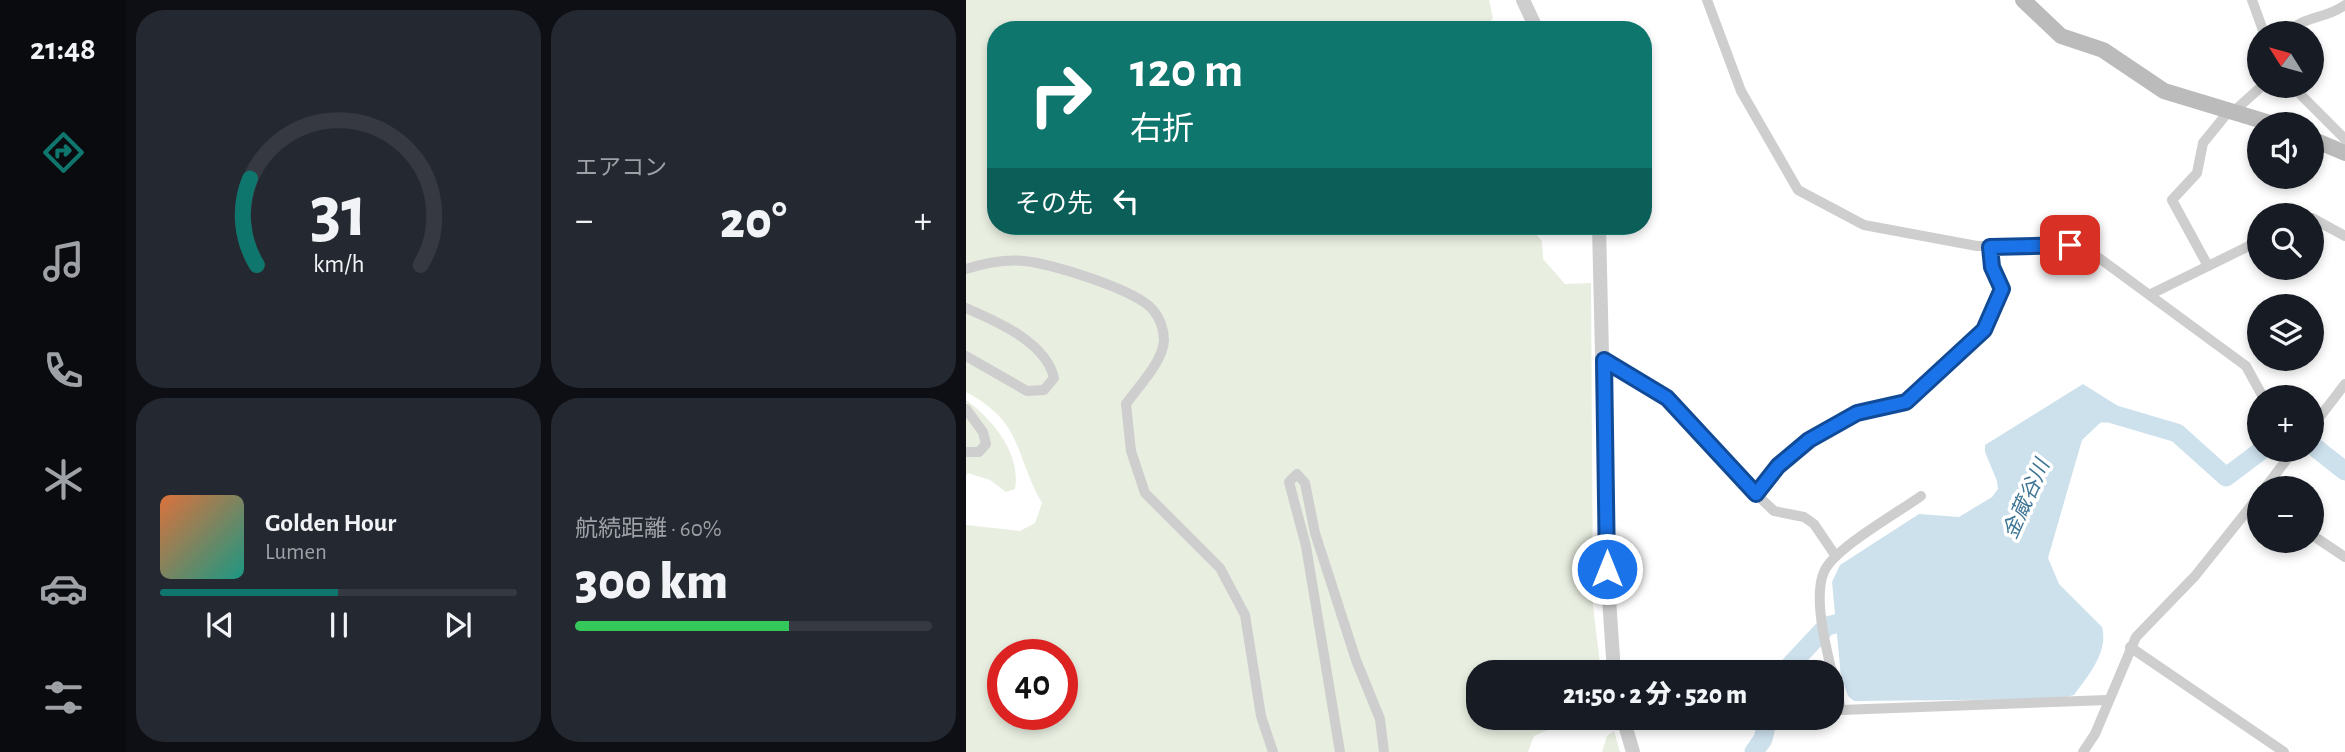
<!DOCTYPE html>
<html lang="ja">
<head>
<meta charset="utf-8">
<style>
  :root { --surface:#171b24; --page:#242831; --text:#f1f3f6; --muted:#9ea1a6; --line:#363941; --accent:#0f766e }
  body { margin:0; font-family:"Alegreya Sans","Noto Sans JP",sans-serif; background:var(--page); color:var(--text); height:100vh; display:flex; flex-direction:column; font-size:26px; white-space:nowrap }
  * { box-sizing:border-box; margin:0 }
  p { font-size:23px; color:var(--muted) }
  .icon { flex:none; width:38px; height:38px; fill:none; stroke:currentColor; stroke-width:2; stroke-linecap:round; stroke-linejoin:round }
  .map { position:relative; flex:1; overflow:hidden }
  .details { display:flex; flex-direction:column; gap:10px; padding:10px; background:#0d0f14; width:840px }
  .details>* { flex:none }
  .banner { position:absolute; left:21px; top:21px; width:665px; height:214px; border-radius:28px; box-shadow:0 4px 10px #0003; background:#0f766e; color:#fff; overflow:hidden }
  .needle { width:46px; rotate:307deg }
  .controls { position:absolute; left:1281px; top:21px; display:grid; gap:14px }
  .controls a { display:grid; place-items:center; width:77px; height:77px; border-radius:50%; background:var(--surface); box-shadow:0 4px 10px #0003; font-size:35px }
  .speed { position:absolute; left:21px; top:639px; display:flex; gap:14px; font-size:35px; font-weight:700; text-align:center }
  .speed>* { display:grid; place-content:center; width:91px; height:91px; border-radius:50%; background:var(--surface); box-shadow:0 4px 10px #0003; line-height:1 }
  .speed .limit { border:10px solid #d22; background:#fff; color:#111 }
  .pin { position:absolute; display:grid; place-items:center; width:60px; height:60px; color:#fff; margin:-30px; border-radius:14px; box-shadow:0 4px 10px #0006 }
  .me { position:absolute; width:77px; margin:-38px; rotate:0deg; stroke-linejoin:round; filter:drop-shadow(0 0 5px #0008) }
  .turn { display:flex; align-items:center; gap:24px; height:147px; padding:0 28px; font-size:32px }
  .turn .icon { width:91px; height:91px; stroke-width:2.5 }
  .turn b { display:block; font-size:49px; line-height:60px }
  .then { display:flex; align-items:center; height:66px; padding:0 28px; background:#0003; gap:14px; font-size:26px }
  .big { font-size:52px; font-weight:800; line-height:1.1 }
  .details .tile { flex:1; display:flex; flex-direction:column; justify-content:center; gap:10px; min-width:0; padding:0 24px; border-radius:28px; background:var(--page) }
  .details .dial { align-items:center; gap:0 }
  .dial svg { height:182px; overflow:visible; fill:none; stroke:var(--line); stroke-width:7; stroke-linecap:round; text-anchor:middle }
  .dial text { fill:var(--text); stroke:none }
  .song { display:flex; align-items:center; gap:21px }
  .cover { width:84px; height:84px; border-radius:10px; background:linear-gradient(135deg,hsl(20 70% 55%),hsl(170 70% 35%)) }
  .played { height:7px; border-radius:4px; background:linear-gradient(90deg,var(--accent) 50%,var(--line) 50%) }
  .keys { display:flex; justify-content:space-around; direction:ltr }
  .heat { display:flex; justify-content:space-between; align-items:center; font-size:38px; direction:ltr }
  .charge { height:10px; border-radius:5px; background:linear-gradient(90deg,#34c759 60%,var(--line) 0) }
  .details .tiles { flex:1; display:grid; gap:10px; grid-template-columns:repeat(2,1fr) }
  .trip { position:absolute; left:500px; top:660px; width:378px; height:70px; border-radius:28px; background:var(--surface); box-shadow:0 4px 10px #0003; font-weight:800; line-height:70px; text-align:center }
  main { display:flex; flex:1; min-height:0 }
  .dock { display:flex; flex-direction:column; width:126px; justify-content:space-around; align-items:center; background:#090b0e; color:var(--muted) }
  .dock .icon { width:49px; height:49px }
  .dock .active { color:var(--accent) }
  .dock b { font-size:32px; color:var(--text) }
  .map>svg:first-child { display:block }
  .green { fill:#e8eee0; fill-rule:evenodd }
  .water { fill:#cde1ed }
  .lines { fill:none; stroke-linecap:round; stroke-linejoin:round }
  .river { stroke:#cde1ed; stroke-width:19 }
  .minor { stroke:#cecece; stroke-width:10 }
  .tertiary { stroke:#cecece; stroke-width:14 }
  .secondary { stroke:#bbb; stroke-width:16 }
  .route-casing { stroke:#114b97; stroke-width:18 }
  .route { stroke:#1a73e8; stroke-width:12 }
  .labels { text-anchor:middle; stroke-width:7; stroke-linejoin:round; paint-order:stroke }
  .water-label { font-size:21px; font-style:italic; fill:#3f7594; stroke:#fff }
</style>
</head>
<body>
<main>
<nav class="dock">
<b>21:48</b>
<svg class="icon active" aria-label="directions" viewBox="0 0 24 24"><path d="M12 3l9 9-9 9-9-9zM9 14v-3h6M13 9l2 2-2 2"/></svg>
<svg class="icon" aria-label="music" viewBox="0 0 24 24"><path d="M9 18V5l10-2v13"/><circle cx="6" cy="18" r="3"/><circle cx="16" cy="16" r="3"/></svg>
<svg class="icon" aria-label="phone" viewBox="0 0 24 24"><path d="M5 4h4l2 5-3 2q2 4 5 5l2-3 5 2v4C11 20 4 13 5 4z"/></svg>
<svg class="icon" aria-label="climate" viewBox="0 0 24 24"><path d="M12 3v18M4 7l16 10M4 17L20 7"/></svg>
<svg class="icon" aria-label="car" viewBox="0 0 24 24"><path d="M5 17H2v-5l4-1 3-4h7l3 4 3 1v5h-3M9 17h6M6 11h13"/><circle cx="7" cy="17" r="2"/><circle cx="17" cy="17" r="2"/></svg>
<svg class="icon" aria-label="filters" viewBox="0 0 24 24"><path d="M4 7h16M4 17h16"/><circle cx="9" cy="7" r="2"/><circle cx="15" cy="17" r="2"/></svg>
</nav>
<section class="details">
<div class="tiles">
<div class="tile dial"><svg viewBox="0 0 100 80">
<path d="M14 69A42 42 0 1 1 86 69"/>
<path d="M14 69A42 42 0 0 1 11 31" stroke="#0f766e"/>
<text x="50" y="56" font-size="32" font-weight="700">31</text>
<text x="50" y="72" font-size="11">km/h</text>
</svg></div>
<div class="tile"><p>エアコン</p>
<div class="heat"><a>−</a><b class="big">20°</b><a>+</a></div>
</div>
<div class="tile">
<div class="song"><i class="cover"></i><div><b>Golden Hour</b><p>Lumen</p></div></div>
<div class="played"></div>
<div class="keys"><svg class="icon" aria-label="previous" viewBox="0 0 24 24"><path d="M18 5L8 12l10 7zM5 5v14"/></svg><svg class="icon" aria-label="pause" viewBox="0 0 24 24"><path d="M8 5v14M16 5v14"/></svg><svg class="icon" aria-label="next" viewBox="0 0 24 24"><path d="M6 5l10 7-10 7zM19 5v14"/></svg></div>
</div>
<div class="tile"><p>航続距離 · 60%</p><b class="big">300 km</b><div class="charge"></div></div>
</div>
</section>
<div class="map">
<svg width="1379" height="752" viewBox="0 0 1379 752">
  <rect width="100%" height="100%" fill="#fff"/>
  <g class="green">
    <path d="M0,0H523L527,18L520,30H30V226H608L604,232L582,233L566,229L576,241L577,259L599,284L625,283L627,606L635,672H513V718H609L568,736L562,752H0V525L54,531L69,523L76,503C47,452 58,423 0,392ZM37,654H96V714H37Z"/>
    <path d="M0,400C27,420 55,453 49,489L40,492L24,480L2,473L0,476Z"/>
    <polygon points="648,731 654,752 636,752 641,736"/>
  </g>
  <path class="water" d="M1117,384L1152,406L1116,440L1082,558L1093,584L1136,627C1143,652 1121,677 1108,695L1091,699L888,701L882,696L875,677L866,582L874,565L953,514L993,517L1026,497L1032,489L1031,481L1019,452V445Z"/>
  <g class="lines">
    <g class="river">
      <polyline points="1121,413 1143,413 1211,433 1260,477 1296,450"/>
      <polyline points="1346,445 1379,471"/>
      <polyline points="818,672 861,626 894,618"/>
      <polyline points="788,752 797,739 802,718"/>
    </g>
    <g class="minor">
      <polyline points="741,0 775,91 832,190 898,225 1011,246 1113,246 1133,258 1280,366 1297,397"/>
      <polyline points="1286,0 1298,33"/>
      <path d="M1321,33C1341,14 1358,20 1379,5"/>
      <polyline points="1326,86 1379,139"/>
      <polyline points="1267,112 1296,86"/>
      <polyline points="1346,218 1379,236"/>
      <polyline points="1242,266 1206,200 1231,173 1237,143 1263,111"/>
      <path d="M0,269C19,263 38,259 58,261C84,263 171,290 187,310C194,318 198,330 198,340C197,362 172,387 160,404L165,451L179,493L254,568L279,615L295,716L307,752"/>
      <polyline points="1185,294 1283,246 1293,238"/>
      <path d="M0,308C30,321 80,342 88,378L78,390L61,391L0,356"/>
      <polyline points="637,360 700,398 790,494 808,511 838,517 848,524 869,555"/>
      <polyline points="0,409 17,432 20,444 13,452 0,452"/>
      <polyline points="1346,427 1379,384"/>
      <polyline points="1299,488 1328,450"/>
      <polyline points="790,494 812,466 843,440 891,413 940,402 1018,330 1036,289 1026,267 1024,247"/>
      <path d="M955,496C933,512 867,549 858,572C844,603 868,676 875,710L1141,700"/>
      <polyline points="1346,535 1379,557"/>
      <polyline points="1164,647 1318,752"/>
      <polyline points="374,752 340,546 323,482 331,474 339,483 349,533 390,660 414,719 418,752"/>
      <polyline points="1117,752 1129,734 1170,637 1229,576 1293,496"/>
    </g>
    <g class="tertiary">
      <polyline points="557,0 571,30"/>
      <polyline points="633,226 641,569 648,672"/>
      <polyline points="657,718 667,752"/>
    </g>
    <g class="secondary">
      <polyline points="1057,0 1095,36 1137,50 1198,91 1307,124"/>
      <polyline points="1346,139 1379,153"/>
    </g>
  </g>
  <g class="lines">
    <g class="route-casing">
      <polyline id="route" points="641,569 638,360 701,398 790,494 812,466 843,440 891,413 940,402 1018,330 1036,289 1026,267 1024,247 1104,245"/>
    </g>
    <use href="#route" class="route"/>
  </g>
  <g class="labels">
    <g class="water-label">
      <text transform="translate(1060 499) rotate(-66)" y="7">金蔵谷川</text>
    </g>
  </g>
</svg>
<div class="controls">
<a><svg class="needle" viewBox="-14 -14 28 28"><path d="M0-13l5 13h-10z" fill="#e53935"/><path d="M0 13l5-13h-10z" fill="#9ea1a6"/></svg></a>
<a><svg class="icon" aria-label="sound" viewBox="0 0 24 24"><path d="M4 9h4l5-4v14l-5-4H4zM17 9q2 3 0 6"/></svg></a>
<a><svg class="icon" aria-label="search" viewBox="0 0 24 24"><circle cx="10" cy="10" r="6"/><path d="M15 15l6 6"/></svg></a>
<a><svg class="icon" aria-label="layers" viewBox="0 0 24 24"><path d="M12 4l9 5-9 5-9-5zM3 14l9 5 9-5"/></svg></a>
<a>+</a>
<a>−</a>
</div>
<div class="speed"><div class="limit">40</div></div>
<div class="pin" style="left:1104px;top:245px;background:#d93025"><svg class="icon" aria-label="arrive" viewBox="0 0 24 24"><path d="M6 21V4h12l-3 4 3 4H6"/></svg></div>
<svg class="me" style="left:641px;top:569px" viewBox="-20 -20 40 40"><circle r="17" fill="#1a73e8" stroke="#fff" stroke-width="3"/><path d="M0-11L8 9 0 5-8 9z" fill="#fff"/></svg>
<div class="trip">21:50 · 2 分 · 520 m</div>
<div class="banner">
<div class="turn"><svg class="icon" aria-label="right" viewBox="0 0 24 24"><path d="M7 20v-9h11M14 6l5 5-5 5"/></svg><div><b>120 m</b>右折</div></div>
<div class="then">その先<svg class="icon" aria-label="left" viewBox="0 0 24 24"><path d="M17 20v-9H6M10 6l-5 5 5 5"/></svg></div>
</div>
</div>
</main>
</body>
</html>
